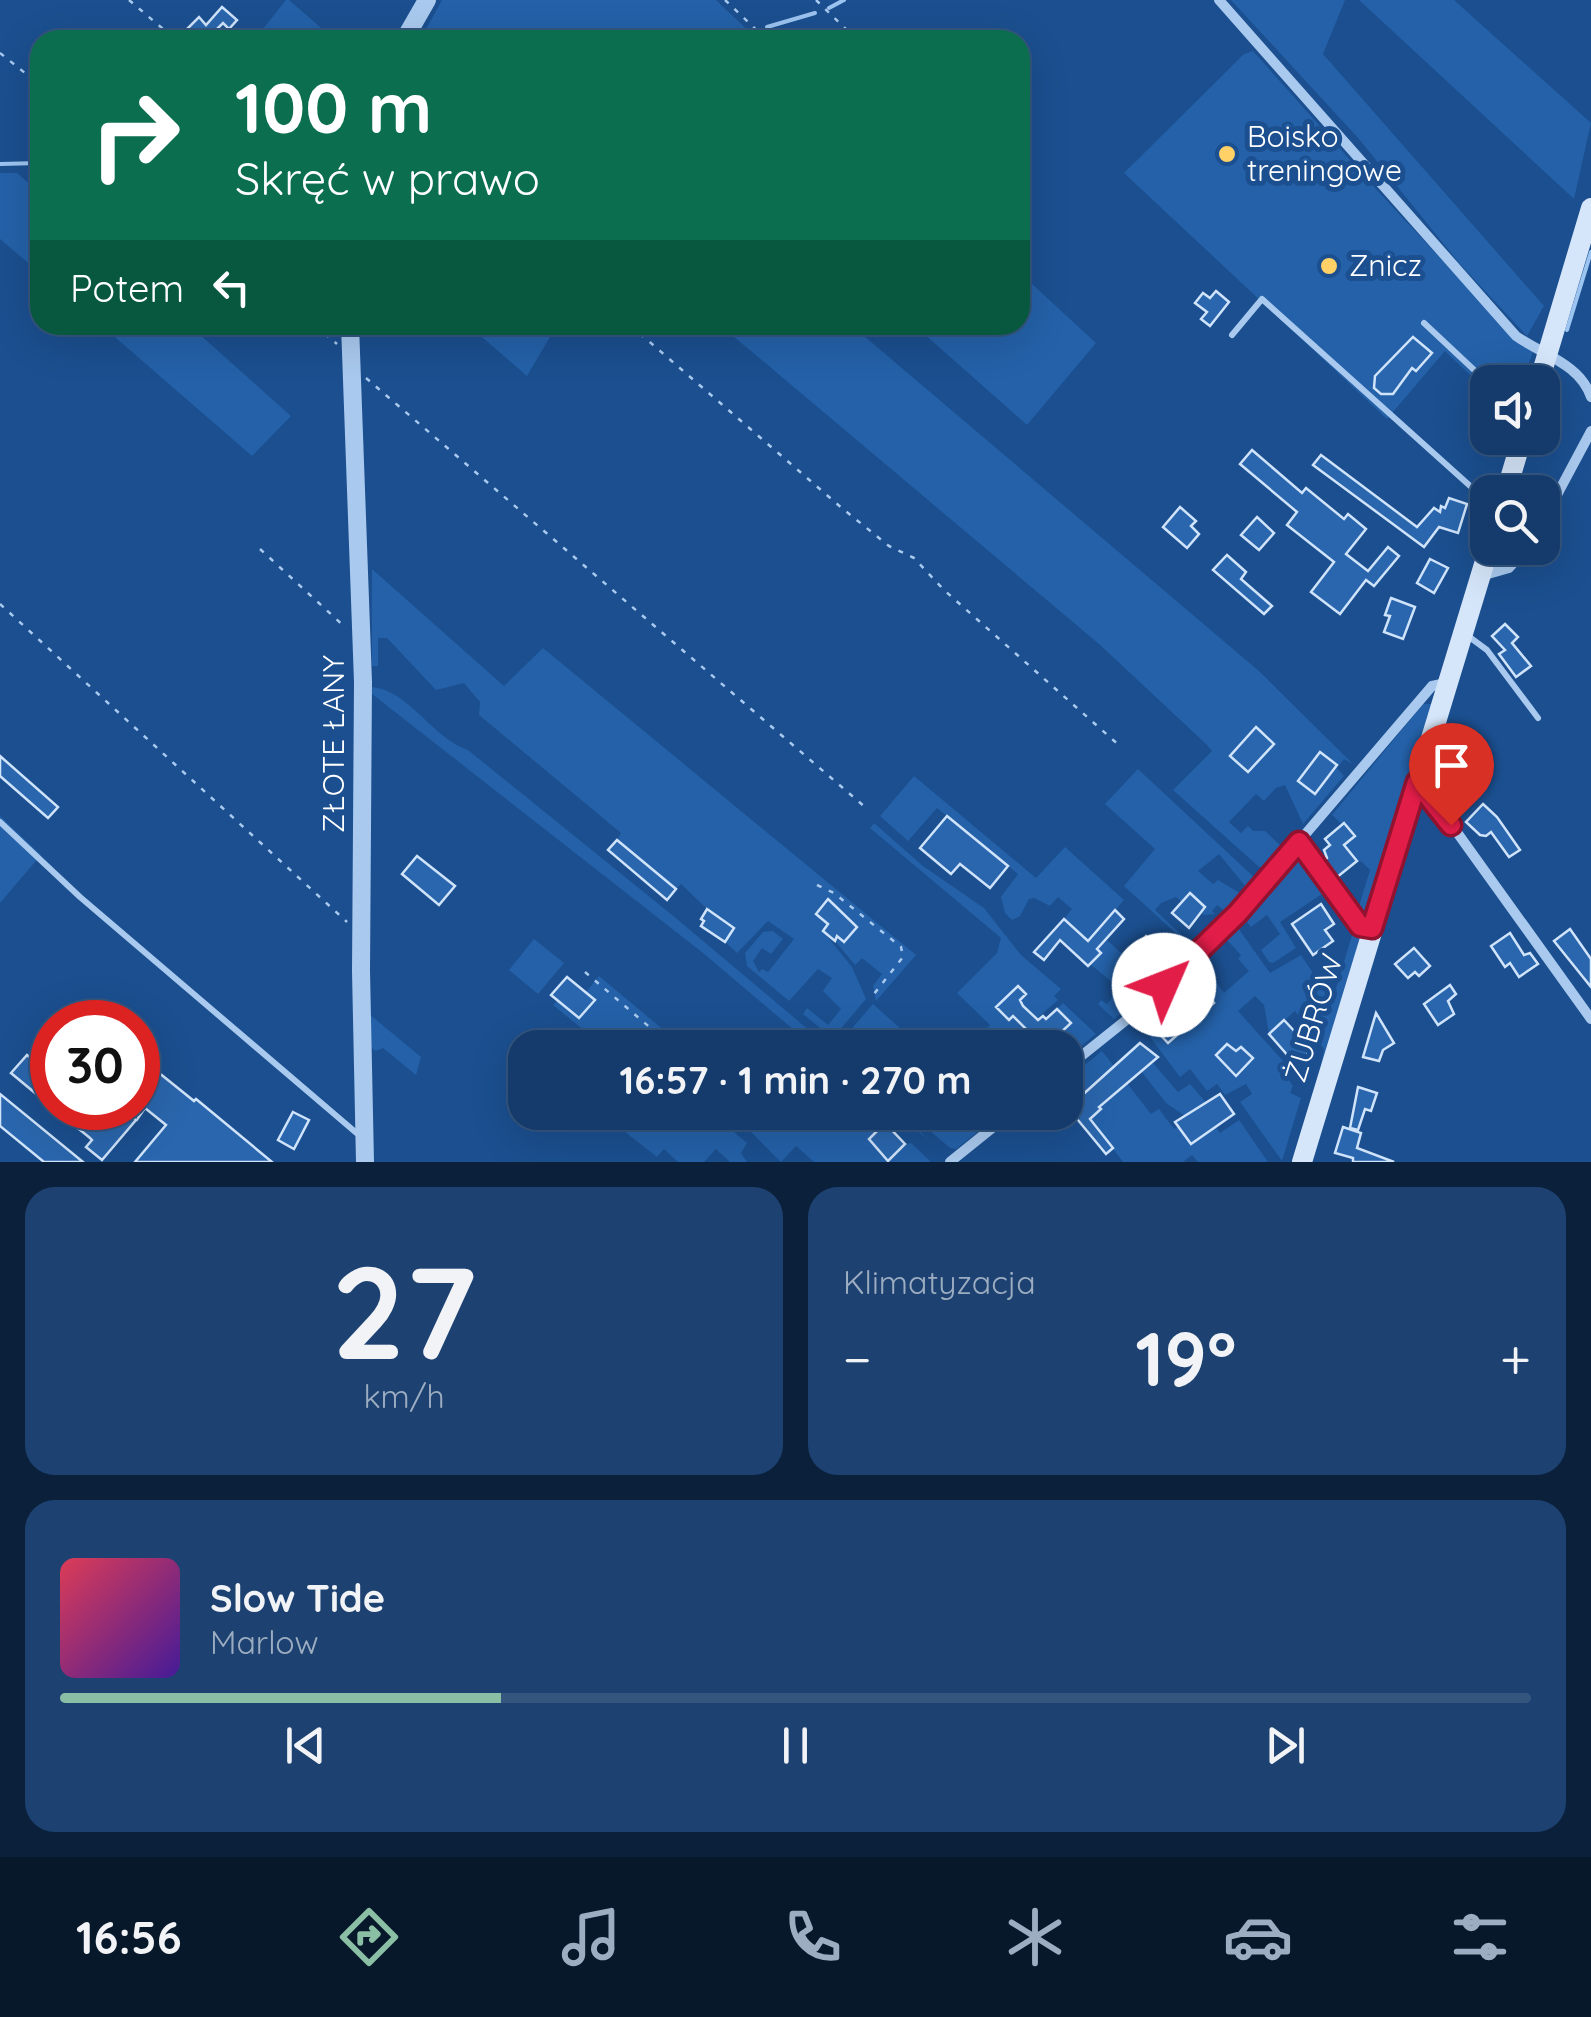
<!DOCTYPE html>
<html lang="pl">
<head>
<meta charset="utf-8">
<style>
  :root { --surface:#143b6b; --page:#1d4271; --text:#f1f3f6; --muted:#9dadc1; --line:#33557e; --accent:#8abfa5 }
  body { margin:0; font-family:Quicksand,sans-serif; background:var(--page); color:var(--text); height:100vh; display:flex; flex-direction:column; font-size:38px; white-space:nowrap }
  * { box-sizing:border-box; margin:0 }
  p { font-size:32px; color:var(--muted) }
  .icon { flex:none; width:55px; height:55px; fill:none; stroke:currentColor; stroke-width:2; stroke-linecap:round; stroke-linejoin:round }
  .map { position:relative; height:1162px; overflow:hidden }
  .drawer { display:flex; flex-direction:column; gap:25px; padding:25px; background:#0b203b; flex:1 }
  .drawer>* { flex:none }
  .guide { position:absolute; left:30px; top:30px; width:1000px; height:305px; border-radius:30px; box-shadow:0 10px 40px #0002,0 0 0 2px var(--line); background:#0b6e4f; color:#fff; overflow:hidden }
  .buttons { position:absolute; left:1470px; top:365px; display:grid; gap:20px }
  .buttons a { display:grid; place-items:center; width:90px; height:90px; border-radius:20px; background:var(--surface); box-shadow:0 10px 40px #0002,0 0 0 2px var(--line); font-size:50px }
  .speed { position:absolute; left:30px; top:1000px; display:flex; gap:20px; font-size:50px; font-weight:700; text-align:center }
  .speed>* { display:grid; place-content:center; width:130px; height:130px; border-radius:50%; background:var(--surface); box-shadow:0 10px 40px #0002,0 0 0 2px var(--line); line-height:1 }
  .speed .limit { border:15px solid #d22; background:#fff; color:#111 }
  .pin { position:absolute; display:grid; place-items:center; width:85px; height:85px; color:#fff; margin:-102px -42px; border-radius:50% 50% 50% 0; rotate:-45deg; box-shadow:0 0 10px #0007 }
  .pin .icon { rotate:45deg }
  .me { position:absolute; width:110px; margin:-55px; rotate:46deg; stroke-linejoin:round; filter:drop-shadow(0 0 8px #0008) }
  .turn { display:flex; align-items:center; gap:35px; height:210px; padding:0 40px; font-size:45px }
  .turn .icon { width:130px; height:130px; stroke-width:2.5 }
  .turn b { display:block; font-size:70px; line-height:85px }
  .then { display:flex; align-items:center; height:95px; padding:0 40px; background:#0003; gap:20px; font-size:38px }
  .big { font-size:75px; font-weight:700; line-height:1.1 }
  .drawer .card { flex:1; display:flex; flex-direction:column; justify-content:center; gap:15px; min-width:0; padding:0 35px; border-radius:30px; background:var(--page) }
  .drawer .dial { align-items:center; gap:0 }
  .dial b { font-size:130px; line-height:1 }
  .song { display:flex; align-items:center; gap:30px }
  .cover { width:120px; height:120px; border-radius:15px; background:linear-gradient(135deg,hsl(350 70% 55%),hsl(260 70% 35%)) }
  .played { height:10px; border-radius:5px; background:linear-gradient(90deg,var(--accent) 30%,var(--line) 30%) }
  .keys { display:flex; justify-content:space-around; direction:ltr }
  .heat { display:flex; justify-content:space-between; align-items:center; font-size:55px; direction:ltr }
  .drawer .tiles { flex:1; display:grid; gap:25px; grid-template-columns:1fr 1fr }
  .card:last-child { grid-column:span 2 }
  .trip { position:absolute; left:508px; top:1030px; width:575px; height:100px; border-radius:30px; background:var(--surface); box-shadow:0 10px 40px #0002,0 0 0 2px var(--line); font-weight:700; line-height:100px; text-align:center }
  .tab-bar { display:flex; height:160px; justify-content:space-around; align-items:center; background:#08182b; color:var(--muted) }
  .tab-bar .icon { width:70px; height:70px }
  .tab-bar .active { color:var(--accent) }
  .tab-bar b { font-size:45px; color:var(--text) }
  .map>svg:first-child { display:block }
  .green { fill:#2461a8 }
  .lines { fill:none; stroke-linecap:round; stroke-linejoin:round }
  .stream { stroke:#9cc4f0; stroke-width:4 }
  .building { fill:#2a66ad; stroke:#cfe3fa; stroke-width:2.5 }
  .path { stroke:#a9c9ee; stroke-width:2.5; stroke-dasharray:5 8; stroke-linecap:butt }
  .service { stroke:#a9c9ee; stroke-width:6 }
  .minor { stroke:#a9c9ee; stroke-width:10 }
  .tertiary { stroke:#a9c9ee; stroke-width:18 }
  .secondary { stroke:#d6e6fa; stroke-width:20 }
  .route-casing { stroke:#92132f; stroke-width:25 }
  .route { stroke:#e11d48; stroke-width:18 }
  .poi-dot { fill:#ffd166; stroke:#1b4f8f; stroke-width:4 }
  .labels { text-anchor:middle; stroke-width:10; stroke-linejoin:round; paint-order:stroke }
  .poi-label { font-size:30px; fill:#fff; stroke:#1b4f8f; text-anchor:start }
  .street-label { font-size:30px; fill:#fff; stroke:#1b4f8f }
</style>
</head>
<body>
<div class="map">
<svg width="1591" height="1162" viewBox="0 0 1591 1162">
  <rect width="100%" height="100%" fill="#1b4f8f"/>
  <g class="green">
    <polygon points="286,0 289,0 335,40 255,39"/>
    <polygon points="442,0 716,0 758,40 420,40"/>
    <polygon points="1231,0 1345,0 1323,54 1544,306 1527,336 1459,263 1359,139"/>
    <polygon points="1359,0 1454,0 1591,123 1574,199"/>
    <polygon points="1253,51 1374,187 1515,338 1533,352 1522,382 1488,382 1487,391 1445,351 1387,419 1124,173 1244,54"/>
    <polygon points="0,173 17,173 40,193 40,273 0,239"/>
    <polygon points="1020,273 1096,343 1027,425 914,325 1020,325"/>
    <polygon points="101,325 189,325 291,416 252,456"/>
    <polygon points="468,325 557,325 527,376"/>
    <polygon points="720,325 851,325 1259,671 1353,764 1344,759 1337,768 1344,776 1303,824 1285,785 1276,788 1264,801 1256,794 1229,822 1241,833 1248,826 1253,831 1265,831 1283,848 1266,868 1259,867 1173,790 1212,751 1206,744 1099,644"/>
    <polygon points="372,569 504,686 543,648 916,955 876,1001 873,986 882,974 862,958 855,965 835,941 837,936 844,942 857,927 828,900 816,914 828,924 823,931 852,967 866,999 838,1032 830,1036 803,1014 807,1008 828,1025 841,1009 823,991 832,978 818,969 789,1001 747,966 745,953 763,932 773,931 783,939 771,954 762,948 753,961 759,972 762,969 768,972 794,939 768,921 737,953 725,942 734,928 707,909 681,884 676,889 617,840 621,833 479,715 480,702 464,683 436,690 387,638 378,638 378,666 372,666"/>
    <path d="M372,687C410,691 432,738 468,750L677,919L829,1047H814L703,953L372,694Z"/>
    <polygon points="1423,704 1433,704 1368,917 1358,909 1370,870 1362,862 1357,861 1344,845 1354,836 1332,815"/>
    <polygon points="1138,769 1256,879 1250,887 1246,887 1219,854 1198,871 1213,884 1218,880 1243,895 1227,913 1217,905 1212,911 1215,914 1204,915 1201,912 1205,906 1190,894 1182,902 1176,897 1161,903 1155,910 1187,940 1190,946 1124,886 1155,849 1105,804"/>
    <polygon points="914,776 1036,878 1065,847 1124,900 1097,931 1156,985 1114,1019 1098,1004 1101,1000 1107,1004 1119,988 1090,964 1100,952 1064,919 1072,909 1058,897 1050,906 1034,898 1029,899 1020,916 1012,920 1005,913 1001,897 1018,874 937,808 908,841 880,816"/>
    <polygon points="0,816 41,855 0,903"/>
    <polygon points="874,823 923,866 984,908 1021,955 1061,989 1054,996 1058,1000 1026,1028 1033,1036 1040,1030 1046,1036 1050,1032 1056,1038 1071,1024 1057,1009 1063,1003 1096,1034 1065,1059 1065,1048 968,1047 990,1025 957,993 997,953 1001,938 870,828"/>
    <polygon points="1300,853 1325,892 1280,922 1296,948 1273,963 1269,962 1261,950 1280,934 1267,915 1251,927 1243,917"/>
    <polygon points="1236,925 1270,973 1301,955 1331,1000 1330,1008 1353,932 1364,932 1320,1071 1324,1049 1295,1011 1269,1034 1264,1005 1255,996 1238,1011 1291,1070 1286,1076 1293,1086 1290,1093 1301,1098 1282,1161 1240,1102 1252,1094 1246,1084 1225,1095 1217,1084 1207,1091 1190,1069 1180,1077 1138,1021 1201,961 1224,993 1249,971 1238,959 1241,955 1224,937"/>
    <polygon points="534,939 564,963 538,994 509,970"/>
    <polygon points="599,976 684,1047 591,1047 596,1040 553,1005 558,1000 580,1018 594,1000 586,992"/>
    <polygon points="873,1004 921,1047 876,1047 872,1043 876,1038 872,1034 859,1047 841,1047 841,1041"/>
    <polygon points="369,1014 421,1057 416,1075 383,1048 376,1051 370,1047"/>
    <polygon points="1102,1051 1151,1114 1159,1109 1174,1129 1178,1127 1190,1143 1209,1130 1195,1109 1185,1116 1166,1103 1141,1071 1152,1062 1178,1092 1190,1084 1223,1122 1216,1127 1220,1133 1239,1120 1268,1162 1198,1162 1192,1155 1183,1162 1123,1162 1087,1114 1093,1109 1096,1113 1101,1109 1097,1105 1075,1102 1068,1108 1065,1102 1065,1081"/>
    <path d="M601,1113H761L777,1127L791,1113H900L929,1140L896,1115L878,1120L872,1116L868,1121L878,1130L879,1152L888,1161L905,1144L911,1143L931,1162H814L796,1146L781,1162C764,1146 750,1129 731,1113L723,1123L747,1143L741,1153L747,1162H730L716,1149L704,1162H678L664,1149L657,1157Z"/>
    <polygon points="909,1113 1002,1113 956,1149 950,1148"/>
  </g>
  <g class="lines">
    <g class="stream">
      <polyline points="829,8 844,0"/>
      <polyline points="767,27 815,13"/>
      <polyline points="725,40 746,34"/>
      <polyline points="0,164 40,163"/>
      <polyline points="1567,330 1591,252"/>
    </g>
  </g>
  <g class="building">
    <polygon points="222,7 237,20 229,29 223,23 206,40 194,40 185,31 199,17 206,25"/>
    <polygon points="1216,291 1229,302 1210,326 1201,319 1207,312 1195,303 1203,293 1210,298"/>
    <polygon points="1413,337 1432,353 1416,371 1412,368 1393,394 1381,394 1374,388 1375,376"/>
    <polygon points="1252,450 1302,493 1306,488 1344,519 1348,514 1366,529 1346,554 1368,571 1388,547 1399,556 1374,586 1366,580 1340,614 1311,592 1334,562 1287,525 1297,512 1240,464"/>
    <polygon points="1321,455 1417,527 1434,508 1440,512 1441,506 1445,508 1449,498 1467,504 1458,533 1439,527 1424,547 1313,465"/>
    <polygon points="1180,507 1196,521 1191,526 1199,534 1187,548 1163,527"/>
    <polygon points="1257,517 1274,533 1259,550 1241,535"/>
    <polygon points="1227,555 1246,572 1241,579 1272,606 1264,614 1213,570"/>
    <polygon points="1430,559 1448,568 1434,593 1417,583"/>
    <polygon points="1391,598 1415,607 1403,639 1384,632 1390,616 1385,615"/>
    <polygon points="1505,624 1518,637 1512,643 1531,666 1516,677 1499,654 1505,650 1492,636"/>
    <polygon points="1256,727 1274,744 1248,772 1230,756"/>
    <polygon points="1320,752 1337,765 1315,794 1298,781"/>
    <polygon points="0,756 58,807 48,818 0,776"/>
    <polygon points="1483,804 1497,817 1520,850 1509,857 1491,832 1486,836 1480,835 1466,822"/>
    <polygon points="947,816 1008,866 990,888 960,864 951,874 920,848"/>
    <polygon points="1344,823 1355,836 1344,845 1357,861 1336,878 1324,861 1327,858 1324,850 1330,845 1325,839"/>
    <polygon points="617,840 676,889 667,900 608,850"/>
    <polygon points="417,856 455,886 439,905 402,874"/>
    <polygon points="1190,893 1205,907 1189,928 1172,913"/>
    <polygon points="828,899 857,927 844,942 837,936 835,941 823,931 828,924 816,914"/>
    <polygon points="1321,904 1334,924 1325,930 1333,941 1313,955 1292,924"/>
    <polygon points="707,909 734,928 725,942 701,926 704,921 701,919"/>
    <polygon points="1115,910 1124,919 1097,949 1101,953 1088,966 1060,940 1044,960 1034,952 1064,919 1088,941"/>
    <polygon points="1570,929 1591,959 1591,987 1554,941"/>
    <polygon points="1510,933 1524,955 1530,953 1538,964 1519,977 1510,963 1505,967 1491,946"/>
    <polygon points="1146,936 1165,953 1152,968 1134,953"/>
    <polygon points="1414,948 1430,966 1419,976 1415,972 1408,978 1395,964"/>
    <polygon points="567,977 595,1000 579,1018 551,995"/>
    <polygon points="1450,985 1456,994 1448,1001 1454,1014 1438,1025 1424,1004"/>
    <polygon points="1018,986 1026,994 1020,1000 1023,1006 1038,1020 1043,1016 1046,1019 1057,1009 1071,1023 1055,1038 1050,1032 1046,1036 1040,1030 1033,1036 1013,1016 1009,1020 996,1007"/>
    <polygon points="1200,987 1214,1003 1168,1043 1154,1028 1171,1013 1178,1020 1193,1006 1187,999"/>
    <polygon points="1376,1013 1394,1043 1383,1050 1379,1061 1363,1057"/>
    <polygon points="1284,1020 1309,1047 1306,1060 1296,1065 1269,1034"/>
    <polygon points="1140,1043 1158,1057 1099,1107 1101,1109 1090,1119 1113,1148 1106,1154 1068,1108"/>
    <polygon points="1227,1044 1236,1051 1241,1047 1253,1058 1236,1076 1216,1055"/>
    <polygon points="27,1055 52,1076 52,1107 11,1073"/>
    <polygon points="148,1064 194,1101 196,1099 272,1162 135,1162 166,1125 145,1108 138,1118 138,1077"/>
    <polygon points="1358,1087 1377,1093 1371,1111 1365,1109 1358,1130 1350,1128"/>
    <polygon points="0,1094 83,1162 44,1162 0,1126"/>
    <polygon points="1220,1094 1234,1114 1191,1144 1175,1122"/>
    <polygon points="53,1108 91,1108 105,1119 114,1108 120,1108 136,1120 102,1160 86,1147 92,1140 90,1138"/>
    <polygon points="293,1112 309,1120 294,1149 278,1140"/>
    <polygon points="885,1123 905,1144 888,1161 869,1139"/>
    <polygon points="1343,1127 1361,1133 1357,1148 1394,1162 1353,1162 1353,1158 1335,1153"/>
  </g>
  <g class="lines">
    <g class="path">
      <polyline points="129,0 176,40"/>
      <polyline points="725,0 767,40"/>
      <polyline points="816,0 857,40"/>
      <polyline points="0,53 40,85"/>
      <polyline points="315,325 337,344"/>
      <polyline points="630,325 843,509 889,546 914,558 944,590 1121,747"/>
      <polyline points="366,378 865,807"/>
      <polyline points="260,549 346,628"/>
      <polyline points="0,604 347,922"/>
      <polyline points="817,885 834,893 901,947 903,957 870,999"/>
      <polyline points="585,972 674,1048"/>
    </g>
    <g class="service">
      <polyline points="1424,323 1488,383"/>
      <polyline points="1232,335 1262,299 1488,502"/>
      <polyline points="1468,636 1487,650 1538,718"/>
      <polyline points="0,822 80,897 360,1136"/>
      <polyline points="1299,842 1360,926 1370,927"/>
    </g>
    <g class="minor">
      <path d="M1219,0L1516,336C1543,355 1580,364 1591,397"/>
      <polyline points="1542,523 1591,431"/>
      <polyline points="1481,576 1509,568 1527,548"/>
      <polyline points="1417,782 1428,792 1591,1019"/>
      <polyline points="1065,1069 1140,1009 1238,913 1432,686 1446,683"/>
      <polyline points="950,1162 1012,1112"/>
    </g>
    <g class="tertiary">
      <polyline points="404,40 427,0"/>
      <polyline points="350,325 363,682 361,971 365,1162"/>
    </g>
    <g class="secondary">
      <polyline points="1539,382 1591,208"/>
      <polyline points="1506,492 1522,438"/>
      <polyline points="1302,1162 1489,548"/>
    </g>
  </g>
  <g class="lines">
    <g class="route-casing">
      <polyline id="route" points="1164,985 1238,913 1299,842 1360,926 1372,928 1417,782 1451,825"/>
    </g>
    <use href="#route" class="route"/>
  </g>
  <g class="poi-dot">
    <circle cx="1227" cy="154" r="10"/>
    <circle cx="1329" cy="266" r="10"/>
  </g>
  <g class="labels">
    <g class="poi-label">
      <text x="1247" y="147">Boisko<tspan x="1247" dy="34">treningowe</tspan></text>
      <text x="1349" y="276">Znicz</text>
    </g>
    <g class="street-label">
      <text transform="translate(334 744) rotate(-90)" y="10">ZŁOTE ŁANY</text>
      <text transform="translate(1314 1018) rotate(-73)" y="10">ŻUBRÓW</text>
    </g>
  </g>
</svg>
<div class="buttons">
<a><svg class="icon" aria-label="sound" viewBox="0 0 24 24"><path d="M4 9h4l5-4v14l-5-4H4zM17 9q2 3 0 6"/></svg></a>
<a><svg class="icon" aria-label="search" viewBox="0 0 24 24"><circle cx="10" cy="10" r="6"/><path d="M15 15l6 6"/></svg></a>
</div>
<div class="speed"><div class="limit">30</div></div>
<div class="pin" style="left:1451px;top:825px;background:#d93025"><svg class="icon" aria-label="arrive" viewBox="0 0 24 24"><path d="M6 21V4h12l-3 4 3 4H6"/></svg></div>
<svg class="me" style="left:1164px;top:985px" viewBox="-20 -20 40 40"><circle r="19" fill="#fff"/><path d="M0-13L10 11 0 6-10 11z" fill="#e11d48"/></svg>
<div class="trip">16:57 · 1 min · 270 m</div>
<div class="guide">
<div class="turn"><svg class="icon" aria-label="right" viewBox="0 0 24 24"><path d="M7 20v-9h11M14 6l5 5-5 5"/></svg><div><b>100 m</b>Skręć w prawo</div></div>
<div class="then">Potem<svg class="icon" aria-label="left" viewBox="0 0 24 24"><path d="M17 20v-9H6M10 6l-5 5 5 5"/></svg></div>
</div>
</div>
<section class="drawer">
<div class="tiles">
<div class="card dial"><b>27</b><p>km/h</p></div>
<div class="card"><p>Klimatyzacja</p>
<div class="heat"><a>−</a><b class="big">19°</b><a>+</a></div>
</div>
<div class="card">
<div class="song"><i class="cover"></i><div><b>Slow Tide</b><p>Marlow</p></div></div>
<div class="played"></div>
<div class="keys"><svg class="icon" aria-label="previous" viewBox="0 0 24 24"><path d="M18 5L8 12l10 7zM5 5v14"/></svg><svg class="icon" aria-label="pause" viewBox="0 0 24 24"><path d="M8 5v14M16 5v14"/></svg><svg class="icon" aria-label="next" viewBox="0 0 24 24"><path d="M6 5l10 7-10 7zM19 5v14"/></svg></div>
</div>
</div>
</section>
<nav class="tab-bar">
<b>16:56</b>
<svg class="icon active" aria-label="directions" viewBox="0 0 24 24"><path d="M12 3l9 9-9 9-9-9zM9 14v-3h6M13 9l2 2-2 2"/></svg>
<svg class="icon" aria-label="music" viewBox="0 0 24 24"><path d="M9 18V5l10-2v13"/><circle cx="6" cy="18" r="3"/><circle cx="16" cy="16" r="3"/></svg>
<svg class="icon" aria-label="phone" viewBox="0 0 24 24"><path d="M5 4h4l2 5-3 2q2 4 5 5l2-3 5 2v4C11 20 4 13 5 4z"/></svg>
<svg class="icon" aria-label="climate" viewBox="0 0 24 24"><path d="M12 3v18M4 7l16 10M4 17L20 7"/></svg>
<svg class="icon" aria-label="car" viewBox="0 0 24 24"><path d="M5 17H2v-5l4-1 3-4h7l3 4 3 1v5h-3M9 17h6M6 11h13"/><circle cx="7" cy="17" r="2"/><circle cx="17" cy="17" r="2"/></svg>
<svg class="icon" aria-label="filters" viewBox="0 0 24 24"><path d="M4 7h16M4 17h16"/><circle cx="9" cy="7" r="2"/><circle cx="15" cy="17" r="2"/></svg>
</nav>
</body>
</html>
